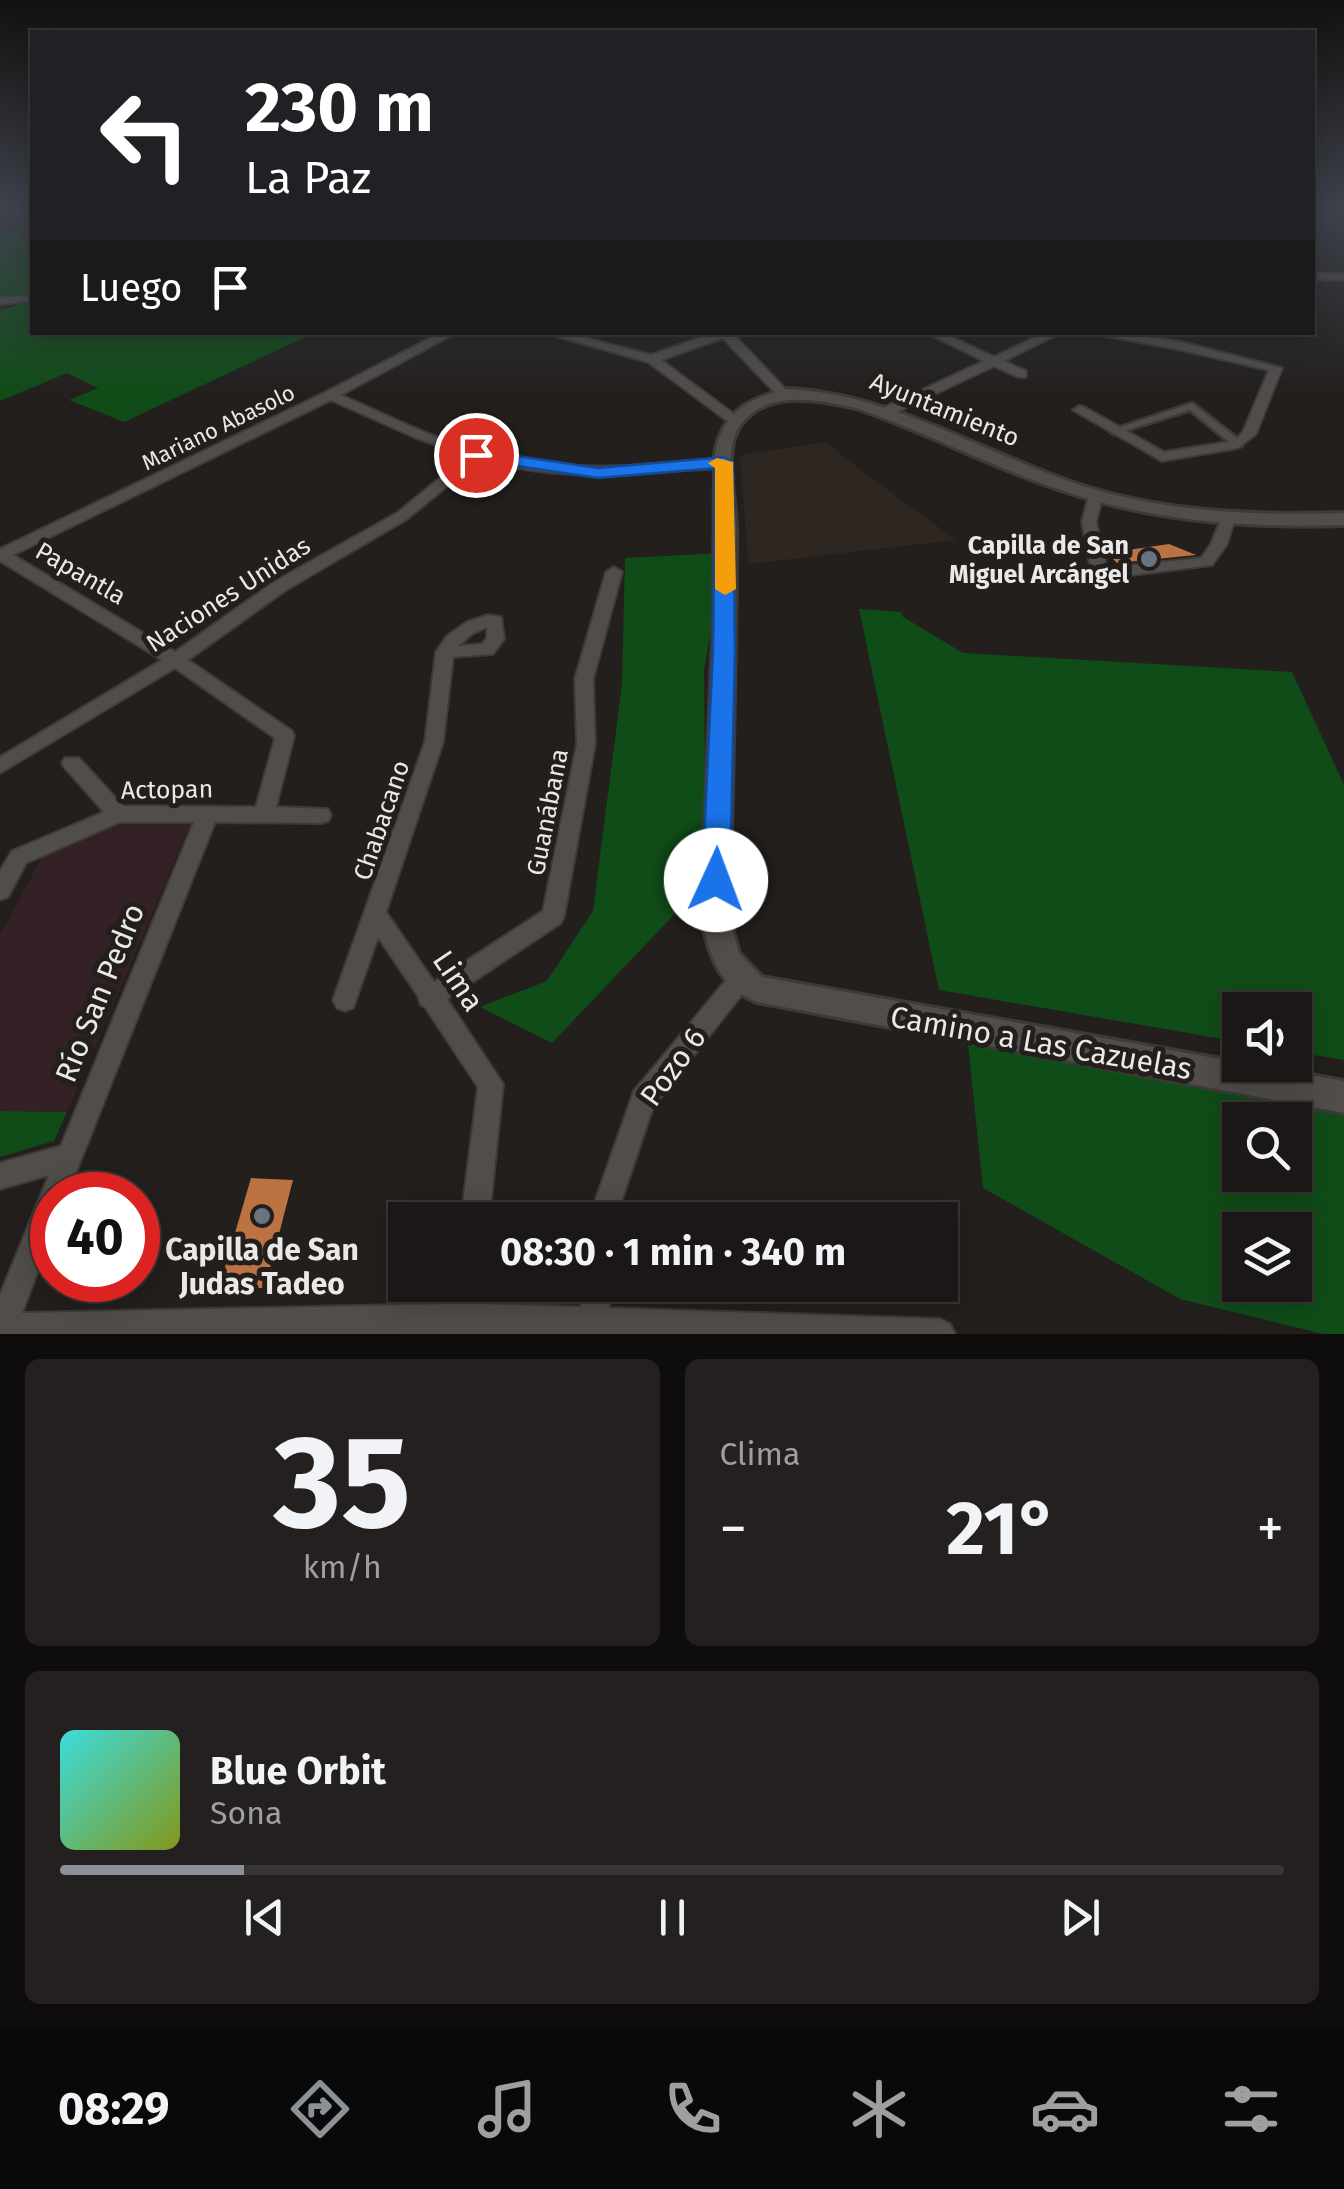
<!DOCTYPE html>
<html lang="es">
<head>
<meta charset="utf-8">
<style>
  :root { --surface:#1a1716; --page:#23201f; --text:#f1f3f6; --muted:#9f9fa1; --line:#383635; --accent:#8c9099 }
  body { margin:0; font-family:"Fira Sans",sans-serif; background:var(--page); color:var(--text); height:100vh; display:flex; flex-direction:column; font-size:38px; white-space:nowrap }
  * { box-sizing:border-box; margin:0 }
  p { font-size:32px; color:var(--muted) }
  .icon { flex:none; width:55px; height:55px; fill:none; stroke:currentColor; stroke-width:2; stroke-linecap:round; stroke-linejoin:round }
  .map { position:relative; height:1334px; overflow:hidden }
  .sheet { display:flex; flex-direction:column; gap:25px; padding:25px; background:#0e0d0c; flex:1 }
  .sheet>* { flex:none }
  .guide { position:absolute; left:30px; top:30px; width:1285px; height:305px; border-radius:0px; box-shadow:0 5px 25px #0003,0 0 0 2px var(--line); background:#202124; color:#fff; overflow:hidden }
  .tools { position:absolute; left:1222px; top:992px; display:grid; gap:20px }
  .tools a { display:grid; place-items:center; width:90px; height:90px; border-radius:0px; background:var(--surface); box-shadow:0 5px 25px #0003,0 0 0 2px var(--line); font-size:50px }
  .speed { position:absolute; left:30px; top:1172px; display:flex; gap:20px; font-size:50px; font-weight:700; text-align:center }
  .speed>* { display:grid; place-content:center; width:130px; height:130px; border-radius:50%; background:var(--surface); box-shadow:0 5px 25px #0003,0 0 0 2px var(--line); line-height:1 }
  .speed .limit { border:15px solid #d22; background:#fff; color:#111 }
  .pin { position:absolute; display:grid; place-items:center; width:85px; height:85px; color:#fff; margin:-42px; border:5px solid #fff; border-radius:50%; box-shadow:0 2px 10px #0007 }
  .me { position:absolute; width:110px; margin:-55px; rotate:2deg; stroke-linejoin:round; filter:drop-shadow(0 0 8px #0008) }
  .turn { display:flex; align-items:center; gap:35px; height:210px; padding:0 50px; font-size:45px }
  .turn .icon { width:130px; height:130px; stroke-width:2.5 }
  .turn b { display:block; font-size:70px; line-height:85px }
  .then { display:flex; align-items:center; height:95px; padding:0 50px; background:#0003; gap:20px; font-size:38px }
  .big { font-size:75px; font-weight:700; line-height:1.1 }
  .sheet .widget { flex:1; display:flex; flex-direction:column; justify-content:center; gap:15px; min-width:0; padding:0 35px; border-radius:15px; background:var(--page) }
  .sheet .dial { align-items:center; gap:0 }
  .dial b { font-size:130px; line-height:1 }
  .song { display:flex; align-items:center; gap:30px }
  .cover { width:120px; height:120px; border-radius:15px; background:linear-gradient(135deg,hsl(180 70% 55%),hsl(70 70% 35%)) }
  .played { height:10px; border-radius:5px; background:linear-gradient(90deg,var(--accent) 15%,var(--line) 15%) }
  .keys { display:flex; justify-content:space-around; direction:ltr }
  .heat { display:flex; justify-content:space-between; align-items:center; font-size:55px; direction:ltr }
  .sheet .tiles { flex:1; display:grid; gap:25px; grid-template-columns:1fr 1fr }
  .widget:last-child { grid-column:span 2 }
  .trip { position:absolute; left:388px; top:1202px; width:570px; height:100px; border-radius:0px; background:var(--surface); box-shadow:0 5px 25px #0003,0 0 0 2px var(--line); font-weight:700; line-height:100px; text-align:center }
  .dock { display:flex; height:160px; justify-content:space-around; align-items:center; background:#0a0909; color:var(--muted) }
  .dock .icon { width:70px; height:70px }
  .dock .current { color:var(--accent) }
  .dock b { font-size:45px; color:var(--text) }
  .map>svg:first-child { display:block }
  .built { fill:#2e2620 }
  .education { fill:#342126 }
  .green { fill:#104c18; fill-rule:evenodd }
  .building { fill:#bc7243 }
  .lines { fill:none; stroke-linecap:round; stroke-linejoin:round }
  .pedestrian-casing { stroke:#3d3a38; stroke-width:5 }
  .minor-casing { stroke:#3d3a38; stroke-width:4 }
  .tertiary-casing { stroke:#3d3a38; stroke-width:6 }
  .pedestrian { fill:#514d4b; fill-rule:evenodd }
  .minor { fill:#514d4b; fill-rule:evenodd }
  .tertiary { fill:#514d4b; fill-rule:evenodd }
  .route { fill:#1a73e8; stroke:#114b97; stroke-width:2.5 }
  .slow { fill:#f59e0b }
  .worship-dot { fill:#6b7280; stroke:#221f1d; stroke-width:4 }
  .labels { text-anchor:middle; stroke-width:10; stroke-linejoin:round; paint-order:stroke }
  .far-street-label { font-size:22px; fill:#ebe9e7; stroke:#221f1d }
  .street-label { font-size:25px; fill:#ebe9e7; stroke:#221f1d }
  .poi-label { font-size:25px; font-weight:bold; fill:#ebe9e7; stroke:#221f1d; text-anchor:end }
  .near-street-label { font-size:30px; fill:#ebe9e7; stroke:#221f1d }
  .near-poi-label { font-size:30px; font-weight:bold; fill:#ebe9e7; stroke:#221f1d }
</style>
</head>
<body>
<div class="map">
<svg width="1344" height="1334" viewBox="0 0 1344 1334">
  <rect width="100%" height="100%" fill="#221f1d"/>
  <polygon class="built" points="825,442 873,479 956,540 748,564 740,455"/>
  <polygon class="education" points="126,823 191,823 67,1112 0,1111 0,935 47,848"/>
  <g class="green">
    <polygon points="32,229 32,295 0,298 0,231"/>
    <polygon points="32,300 32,332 314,333 124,422 69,400 98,388 67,373 0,401 0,311"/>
    <polygon points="724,553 704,670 706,881 552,1043 480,1007 547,981 593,911 622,684 625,558"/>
    <polygon points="859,609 901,612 903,617 963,653 1292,672 1344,785 1344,1060 1295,1052 1295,1010 1240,1010 1240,1042 939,990"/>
    <path d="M967,1035L1344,1107V1334H1323L1180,1299L983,1188ZM1240,1120H1295V1175H1240ZM1240,1230H1295V1285H1240Z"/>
    <polygon points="0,1111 67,1112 54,1141 0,1157"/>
  </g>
  <g class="building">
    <polygon points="1169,544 1196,555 1117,563 1107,553"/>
    <polygon points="251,1178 293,1180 265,1288 219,1288"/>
  </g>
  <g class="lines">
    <g class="pedestrian-casing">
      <polygon id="pedestrian" points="1192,403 1242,442 1242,446 1234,446 1190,410 1118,433 1114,434 1109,431"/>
    </g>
    <g class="minor-casing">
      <g id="minor">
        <polygon points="1312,273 1344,274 1344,280 1312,279"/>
        <polygon points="32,295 32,301 0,304 0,298"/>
        <path d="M442,332H457L341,395C386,415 430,437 477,451C558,474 642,467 724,458L731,462C719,470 700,469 685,470C616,477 547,478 479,460L407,519L286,590L188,660L292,731L294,736L276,807L328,809L331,815L328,821L321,823L215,822L67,1195H52V1233L22,1313L451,1304L454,1285H482L480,1304L581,1307L583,1285H611L609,1308L940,1319L950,1324L955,1334H0V1295L49,1175L0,1189V1163L61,1146L194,822H120L26,863L8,897L0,900V871L12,851L104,812L65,768L62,763L65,758H79L123,806L256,807L275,738L175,668L0,773V757L162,660L0,561V549L326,392ZM331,400L414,437L467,456L397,513L274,582L175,652L13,555Z"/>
        <polygon points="542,332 563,332 651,355 716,332 734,332 733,334 791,395 780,398 723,338 661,360 742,420 740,423 730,423 648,362"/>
        <polygon points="925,332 941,332 994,357 1046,332 1062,332 1004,361 1026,371 1026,377 1018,377 994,366 893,414 883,414 883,408 984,361"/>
        <polygon points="1085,332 1117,332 1177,341 1282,368 1256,434 1238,448 1162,461 1073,410 1079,406 1084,407 1164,452 1234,441 1243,432 1269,370 1177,349"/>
        <polygon points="1096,491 1103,495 1096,522 1107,568 1201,558 1211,544 1223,515 1228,514 1235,518 1227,544 1212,565 1091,580 1083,575 1091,570 1082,522 1089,495"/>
        <path d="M614,567L622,572L593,679L595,744L564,916L561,923L447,999L503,1084L489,1220H461L478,1087L425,1007L421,1005L418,996L378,937L353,1008L345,1011L337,1008L333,1000L425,742L436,652L447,636L467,622L488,615L501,617L504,639L493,654L453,657L443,742L386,912L434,982L543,911L577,744L575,679L606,572ZM487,627V638L482,644L458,646L472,634Z"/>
        <polygon points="739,971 747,974 750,981 747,988 653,1107 621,1202 619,1220 591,1220 595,1202 634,1091 731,974"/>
      </g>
    </g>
    <g class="tertiary-casing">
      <path id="tertiary" d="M788,389C890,394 976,449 1071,482C1158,512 1253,516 1344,513V525C1252,528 1158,522 1070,493C997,470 929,433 856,408C818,400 770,389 742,423C721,448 736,499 736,528C736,658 732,787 729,917L739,953L762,977L1344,1081V1113L757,1002C719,988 709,954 701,917L714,616L715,454C722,411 750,398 788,389Z"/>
    </g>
    <use href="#pedestrian" class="pedestrian"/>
    <use href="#minor" class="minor"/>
    <use href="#tertiary" class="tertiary"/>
  </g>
  <linearGradient id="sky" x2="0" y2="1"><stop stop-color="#131110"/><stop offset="0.53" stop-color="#3e424c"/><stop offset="1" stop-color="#3e424c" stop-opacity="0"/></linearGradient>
  <rect width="1344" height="395" fill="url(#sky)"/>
  <polygon class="route" points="476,450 598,468 724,457 733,462 735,651 730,880 726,888 716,891 706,888 702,880 713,651 715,468 598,478 470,459 468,455"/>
  <polygon class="slow" points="717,458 733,462 736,589 725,595 715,589 715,468 708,463"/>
  <g class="worship-dot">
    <circle cx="1149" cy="559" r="10"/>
    <circle cx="262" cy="1216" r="10"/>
  </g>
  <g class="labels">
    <g class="far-street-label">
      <text transform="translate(218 427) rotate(-26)" y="8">Mariano Abasolo</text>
    </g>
    <g class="street-label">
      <text transform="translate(945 409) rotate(22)" y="9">Ayuntamiento</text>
      <text transform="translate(81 573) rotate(30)" y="9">Papantla</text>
      <text transform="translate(228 594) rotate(-33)" y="9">Naciones Unidas</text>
      <text transform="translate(167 789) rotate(-1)" y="9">Actopan</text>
      <text transform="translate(547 812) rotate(-79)" y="9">Guanábana</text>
      <text transform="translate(381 820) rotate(-71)" y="9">Chabacano</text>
    </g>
    <g class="poi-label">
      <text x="1129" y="554">Capilla de San<tspan x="1129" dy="29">Miguel Arcángel</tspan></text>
    </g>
    <g class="near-street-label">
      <text transform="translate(458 981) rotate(56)" y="10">Lima</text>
      <text transform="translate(100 993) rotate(-68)" y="10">Río San Pedro</text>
      <text transform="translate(1041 1043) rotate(10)" y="10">Camino a Las Cazuelas</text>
      <text transform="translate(673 1067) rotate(-54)" y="10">Pozo 6</text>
    </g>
    <g class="near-poi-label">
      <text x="262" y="1260">Capilla de San<tspan x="262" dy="34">Judas Tadeo</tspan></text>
    </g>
  </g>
</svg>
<div class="tools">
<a><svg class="icon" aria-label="sound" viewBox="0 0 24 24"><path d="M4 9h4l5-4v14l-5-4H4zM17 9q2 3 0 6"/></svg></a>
<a><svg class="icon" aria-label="search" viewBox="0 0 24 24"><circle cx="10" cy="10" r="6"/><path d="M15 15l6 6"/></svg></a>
<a><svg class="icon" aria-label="layers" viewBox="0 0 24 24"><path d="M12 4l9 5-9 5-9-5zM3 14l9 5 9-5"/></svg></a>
</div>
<div class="speed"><div class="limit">40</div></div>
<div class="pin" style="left:476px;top:455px;background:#d93025"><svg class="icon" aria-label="arrive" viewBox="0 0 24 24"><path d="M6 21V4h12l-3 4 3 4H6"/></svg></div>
<svg class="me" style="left:716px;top:880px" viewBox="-20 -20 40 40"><circle r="19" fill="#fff"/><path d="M0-13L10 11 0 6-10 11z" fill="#1a73e8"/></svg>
<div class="trip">08:30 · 1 min · 340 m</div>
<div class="guide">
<div class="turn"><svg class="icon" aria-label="left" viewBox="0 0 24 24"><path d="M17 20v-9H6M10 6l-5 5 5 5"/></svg><div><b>230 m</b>La Paz</div></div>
<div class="then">Luego<svg class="icon" aria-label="arrive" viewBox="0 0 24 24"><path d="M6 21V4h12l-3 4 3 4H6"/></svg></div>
</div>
</div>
<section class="sheet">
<div class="tiles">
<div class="widget dial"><b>35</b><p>km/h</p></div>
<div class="widget"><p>Clima</p>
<div class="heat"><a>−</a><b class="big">21°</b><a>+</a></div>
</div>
<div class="widget">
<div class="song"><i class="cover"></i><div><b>Blue Orbit</b><p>Sona</p></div></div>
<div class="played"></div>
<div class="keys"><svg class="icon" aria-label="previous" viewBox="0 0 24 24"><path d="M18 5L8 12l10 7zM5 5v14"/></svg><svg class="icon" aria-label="pause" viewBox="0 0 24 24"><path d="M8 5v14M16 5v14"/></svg><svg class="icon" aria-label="next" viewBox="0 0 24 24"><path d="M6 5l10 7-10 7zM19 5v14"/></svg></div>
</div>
</div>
</section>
<nav class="dock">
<b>08:29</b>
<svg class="icon current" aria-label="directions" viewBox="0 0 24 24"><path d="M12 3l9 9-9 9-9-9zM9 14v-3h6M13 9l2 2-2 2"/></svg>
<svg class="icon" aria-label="music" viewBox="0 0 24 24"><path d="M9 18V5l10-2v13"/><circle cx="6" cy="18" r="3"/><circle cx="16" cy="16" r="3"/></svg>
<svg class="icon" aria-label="phone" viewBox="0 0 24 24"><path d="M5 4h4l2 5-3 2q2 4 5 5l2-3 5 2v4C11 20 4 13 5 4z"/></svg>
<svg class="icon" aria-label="climate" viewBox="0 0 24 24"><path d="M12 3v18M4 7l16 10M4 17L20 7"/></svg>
<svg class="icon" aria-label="car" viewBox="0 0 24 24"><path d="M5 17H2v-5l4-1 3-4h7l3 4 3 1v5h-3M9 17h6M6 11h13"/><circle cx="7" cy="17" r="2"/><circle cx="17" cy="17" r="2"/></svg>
<svg class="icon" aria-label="filters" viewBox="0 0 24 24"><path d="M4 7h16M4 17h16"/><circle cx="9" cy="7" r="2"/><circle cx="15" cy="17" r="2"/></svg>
</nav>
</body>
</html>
